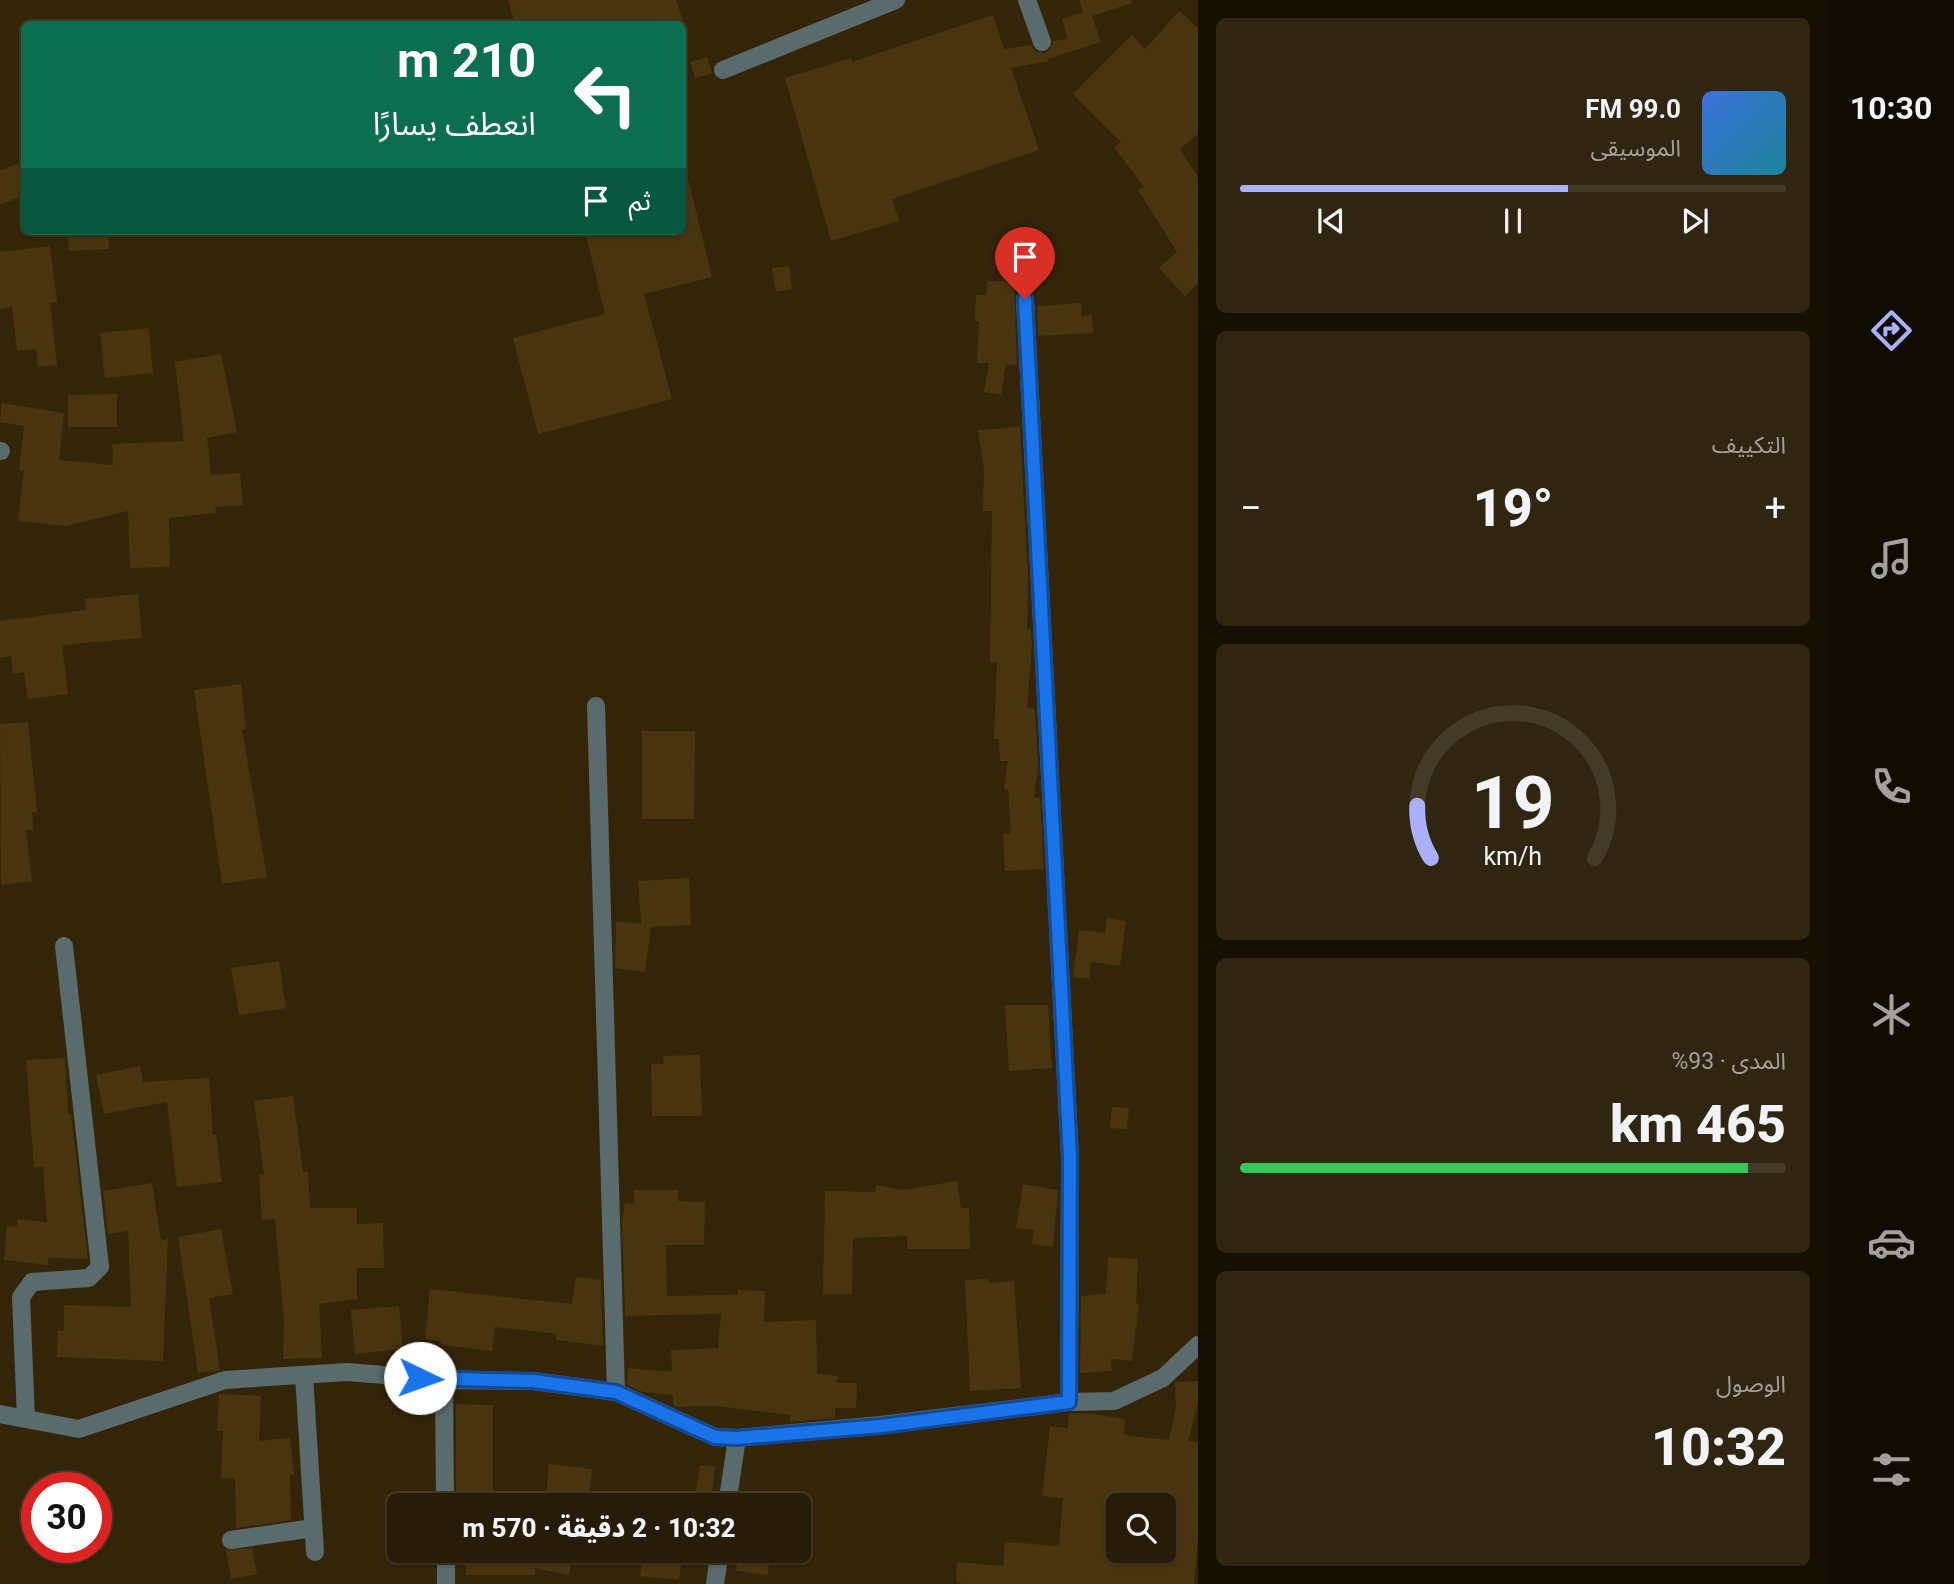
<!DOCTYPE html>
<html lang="ar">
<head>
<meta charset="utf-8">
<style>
  :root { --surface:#271c07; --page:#2f2511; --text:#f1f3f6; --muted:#a4a19b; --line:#433a28; --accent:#acaffb }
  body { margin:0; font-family:Roboto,"Noto Sans Arabic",sans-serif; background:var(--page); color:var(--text); direction:rtl; height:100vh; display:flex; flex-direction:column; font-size:26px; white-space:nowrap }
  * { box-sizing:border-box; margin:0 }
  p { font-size:23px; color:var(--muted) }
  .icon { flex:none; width:38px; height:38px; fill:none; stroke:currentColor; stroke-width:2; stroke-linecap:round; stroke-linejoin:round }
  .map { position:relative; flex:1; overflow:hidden; direction:ltr }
  .sheet { display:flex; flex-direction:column; gap:18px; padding:18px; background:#150f04; width:630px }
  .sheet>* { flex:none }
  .hud { position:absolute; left:21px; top:21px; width:665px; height:214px; border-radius:10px; box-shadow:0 2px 5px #0004,0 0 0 2px var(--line); direction:rtl; background:#0b6e4f; color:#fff; overflow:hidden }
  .controls { position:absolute; left:1106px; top:1493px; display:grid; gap:14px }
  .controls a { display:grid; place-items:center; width:70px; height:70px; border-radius:10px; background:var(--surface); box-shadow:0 2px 5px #0004,0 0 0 2px var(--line); font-size:35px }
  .speed { position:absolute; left:21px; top:1472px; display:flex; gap:14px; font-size:35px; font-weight:700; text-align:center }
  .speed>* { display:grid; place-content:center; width:91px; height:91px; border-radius:50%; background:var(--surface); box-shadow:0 2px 5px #0004,0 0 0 2px var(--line); line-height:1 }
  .speed .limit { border:10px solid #d22; background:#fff; color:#111 }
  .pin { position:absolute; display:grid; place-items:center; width:60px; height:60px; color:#fff; margin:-72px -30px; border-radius:50% 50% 50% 0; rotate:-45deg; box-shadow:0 0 7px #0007 }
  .pin .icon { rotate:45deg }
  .me { position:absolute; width:77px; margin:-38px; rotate:93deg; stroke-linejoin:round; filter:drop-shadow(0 0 5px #0008) }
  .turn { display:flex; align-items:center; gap:24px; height:147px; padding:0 35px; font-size:32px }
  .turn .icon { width:91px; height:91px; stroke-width:2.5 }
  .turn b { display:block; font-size:49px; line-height:60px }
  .then { display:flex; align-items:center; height:66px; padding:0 35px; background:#0003; gap:14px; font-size:26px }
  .big { font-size:52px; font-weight:800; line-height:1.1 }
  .sheet .card { flex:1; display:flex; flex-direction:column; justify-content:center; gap:10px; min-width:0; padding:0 24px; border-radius:10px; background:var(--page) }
  .sheet .dial { align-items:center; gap:0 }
  .dial svg { height:182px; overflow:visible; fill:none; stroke:var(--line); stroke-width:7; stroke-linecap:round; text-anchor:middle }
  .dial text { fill:var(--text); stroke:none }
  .song { display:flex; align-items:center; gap:21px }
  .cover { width:84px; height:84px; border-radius:10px; background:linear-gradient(135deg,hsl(220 70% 55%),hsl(190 70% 35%)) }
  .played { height:7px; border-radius:4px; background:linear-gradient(90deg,var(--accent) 60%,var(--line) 60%) }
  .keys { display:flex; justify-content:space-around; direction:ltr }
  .heat { display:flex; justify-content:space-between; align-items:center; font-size:38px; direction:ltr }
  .charge { height:10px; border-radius:5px; background:linear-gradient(90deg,#34c759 93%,var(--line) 0) }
  .trip { position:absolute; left:387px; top:1493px; width:424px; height:70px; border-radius:10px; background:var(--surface); box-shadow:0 2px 5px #0004,0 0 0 2px var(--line); font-weight:800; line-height:70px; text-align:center; direction:rtl }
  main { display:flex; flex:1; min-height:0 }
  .tabs { display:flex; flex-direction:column; width:126px; justify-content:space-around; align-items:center; background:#100b03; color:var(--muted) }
  .tabs .icon { width:49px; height:49px }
  .tabs .selected { color:var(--accent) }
  .tabs b { font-size:32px; color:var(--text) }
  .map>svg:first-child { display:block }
  .building { fill:#48350f; fill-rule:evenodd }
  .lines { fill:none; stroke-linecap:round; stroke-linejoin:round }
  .minor { stroke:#596b6c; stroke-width:18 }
  .route-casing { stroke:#114b97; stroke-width:18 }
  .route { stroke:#1a73e8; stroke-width:12 }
</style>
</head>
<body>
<main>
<nav class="tabs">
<b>10:30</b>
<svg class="icon selected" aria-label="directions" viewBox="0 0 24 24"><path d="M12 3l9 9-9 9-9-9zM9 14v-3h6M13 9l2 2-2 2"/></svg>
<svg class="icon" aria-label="music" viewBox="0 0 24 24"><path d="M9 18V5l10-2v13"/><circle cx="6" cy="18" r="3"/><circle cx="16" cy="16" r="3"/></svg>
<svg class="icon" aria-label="phone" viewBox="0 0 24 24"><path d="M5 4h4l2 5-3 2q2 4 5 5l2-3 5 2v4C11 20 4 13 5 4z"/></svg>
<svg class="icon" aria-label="climate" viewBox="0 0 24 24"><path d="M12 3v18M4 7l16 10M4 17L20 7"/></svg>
<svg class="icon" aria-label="car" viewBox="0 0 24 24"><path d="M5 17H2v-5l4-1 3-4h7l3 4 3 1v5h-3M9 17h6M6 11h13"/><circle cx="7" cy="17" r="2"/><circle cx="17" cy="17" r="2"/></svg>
<svg class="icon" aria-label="filters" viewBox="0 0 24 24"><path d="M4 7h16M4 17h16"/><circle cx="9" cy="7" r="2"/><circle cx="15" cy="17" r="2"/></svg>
</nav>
<section class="sheet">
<div class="card">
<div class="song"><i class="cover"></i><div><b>99.0 FM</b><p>الموسيقى</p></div></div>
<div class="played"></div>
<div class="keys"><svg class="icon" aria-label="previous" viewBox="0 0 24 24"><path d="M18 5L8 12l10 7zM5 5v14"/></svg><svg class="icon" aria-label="pause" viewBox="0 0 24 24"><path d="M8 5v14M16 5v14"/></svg><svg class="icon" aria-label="next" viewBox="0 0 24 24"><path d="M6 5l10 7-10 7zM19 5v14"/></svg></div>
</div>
<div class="card"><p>التكييف</p>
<div class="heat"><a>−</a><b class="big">19°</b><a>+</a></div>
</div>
<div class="card dial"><svg viewBox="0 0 100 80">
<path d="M14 69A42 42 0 1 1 86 69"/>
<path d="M14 69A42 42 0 0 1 8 46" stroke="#acaffb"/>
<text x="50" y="56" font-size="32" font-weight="700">19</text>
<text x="50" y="72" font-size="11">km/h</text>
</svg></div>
<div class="card"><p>المدى · 93%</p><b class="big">465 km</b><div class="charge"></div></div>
<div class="card"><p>الوصول</p><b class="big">10:32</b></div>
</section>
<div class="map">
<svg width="1198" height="1584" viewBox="0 0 1198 1584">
  <rect width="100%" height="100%" fill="#342509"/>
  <g class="building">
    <polygon points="508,0 676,0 684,24 515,24"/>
    <polygon points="1079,0 1131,0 1132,3 1092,16 1101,42 1048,59 1049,61 1011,68 1039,150 892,199 899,221 831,241 785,78 851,58 852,62 993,15 1004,49 1031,45 1035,51 1045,53 1051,49 1053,41 1068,39 1062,19 1083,12"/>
    <polygon points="1179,11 1198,28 1198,134 1180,149 1198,177 1198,283 1185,296 1159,268 1177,252 1138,190 1144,187 1114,147 1121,142 1073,94 1132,35 1145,49"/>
    <polygon points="707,57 712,74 695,78 690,62"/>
    <polygon points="24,161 24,195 0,205 0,171"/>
    <polygon points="689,182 712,277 644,294 672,399 538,434 513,338 605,314 585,231 682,231 682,183"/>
    <polygon points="68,231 108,231 109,249 69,251"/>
    <polygon points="50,246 57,302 50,303 57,365 38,367 36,349 17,351 12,307 0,309 0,252"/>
    <polygon points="789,266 792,289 776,292 772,268"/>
    <polygon points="987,281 1014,282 1017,365 1006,364 1001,395 984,392 989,363 977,363 979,321 975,321 976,295 986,295"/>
    <polygon points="1081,303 1082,316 1092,315 1093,333 1038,336 1037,306"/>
    <polygon points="149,328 153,373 105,378 100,333"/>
    <polygon points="221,354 237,432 207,438 211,475 240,473 243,505 215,507 216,513 169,518 170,567 130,568 128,511 66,526 18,521 24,470 19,470 24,426 0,422 2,403 64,413 59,460 113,465 112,444 184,441 175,362"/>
    <polygon points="117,394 117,427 68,427 68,395"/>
    <polygon points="1020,427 1028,577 1027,629 1031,629 1032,646 1027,708 1035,709 1038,767 1034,798 1040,797 1044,869 1005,871 1003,834 1011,834 1008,790 1004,789 1008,761 1000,761 999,739 994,739 997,662 990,662 992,511 983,511 984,469 978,430"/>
    <polygon points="138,594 142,638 62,645 68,694 28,699 24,672 13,674 11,656 0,658 0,621 86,610 85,599"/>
    <polygon points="241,684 246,729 242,729 267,877 222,884 194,690"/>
    <polygon points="28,722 37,812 32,812 33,830 26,830 32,881 1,885 0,724"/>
    <polygon points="642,731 695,731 694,819 642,819"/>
    <polygon points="689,878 691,925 651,927 645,972 615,968 616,921 641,924 638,881"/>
    <polygon points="1107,918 1126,921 1120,966 1091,962 1089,979 1073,977 1079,930 1105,933"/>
    <polygon points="279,961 286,1008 239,1015 231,968"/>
    <polygon points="1005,1005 1048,1005 1052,1068 1009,1071"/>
    <polygon points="700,1055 702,1116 652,1116 651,1064 664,1064 663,1056"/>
    <polygon points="65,1058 68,1115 71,1114 88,1259 48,1258 48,1265 4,1260 7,1226 17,1227 18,1219 47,1222 43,1166 34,1168 26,1060"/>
    <polygon points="140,1066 143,1082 209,1078 213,1135 216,1135 222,1182 177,1187 167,1102 104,1114 96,1075"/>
    <polygon points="293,1096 303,1172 308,1172 310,1208 357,1208 357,1224 383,1223 384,1268 357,1268 357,1299 319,1304 322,1358 283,1359 284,1323 275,1219 262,1220 259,1175 264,1174 254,1101"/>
    <polygon points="1112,1107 1129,1108 1127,1129 1110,1128"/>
    <polygon points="957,1181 961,1208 969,1208 970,1249 907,1249 907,1236 853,1238 852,1294 823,1294 825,1191 875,1192 876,1185 902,1190"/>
    <polygon points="152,1183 161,1240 168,1239 163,1361 57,1357 58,1331 64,1331 64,1305 131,1307 128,1231 108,1234 103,1191"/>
    <polygon points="1023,1184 1058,1190 1053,1247 1032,1244 1034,1230 1016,1228"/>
    <polygon points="634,1190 678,1190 678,1201 705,1202 704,1245 666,1245 667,1296 738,1295 738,1290 765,1291 764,1322 816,1320 817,1374 838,1376 837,1383 857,1383 856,1408 835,1408 835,1418 790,1422 790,1415 714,1406 677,1407 673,1405 673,1395 643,1392 627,1385 628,1368 672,1372 671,1350 718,1348 721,1314 625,1316 622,1222 625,1203 634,1204"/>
    <polygon points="221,1229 233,1294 209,1298 220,1370 198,1373 178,1237"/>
    <polygon points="1108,1257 1138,1259 1136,1303 1139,1304 1132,1361 1111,1359 1112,1371 1080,1373 1081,1296 1106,1294"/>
    <polygon points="576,1277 601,1280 603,1346 556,1340 557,1334 495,1327 492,1351 441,1345 441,1341 425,1339 430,1289 572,1304"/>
    <polygon points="989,1279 989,1283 1014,1281 1021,1388 970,1391 965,1280"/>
    <polygon points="399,1306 403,1349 355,1354 351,1310"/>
    <path d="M1198,1381V1403L1188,1441L1198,1442V1539L1194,1584H962L956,1581L957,1562L1003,1566L1005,1542L1059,1546L1063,1498L1042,1496L1050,1426L1068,1428L1069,1413L1093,1414L1125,1419L1124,1435L1169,1440L1176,1407L1175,1382ZM1118,1505H1164V1550H1118Z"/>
    <polygon points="219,1394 261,1396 259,1441 290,1438 294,1475 290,1475 291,1520 236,1528 235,1478 221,1478 223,1431 217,1431"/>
    <polygon points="456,1404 493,1405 493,1505 456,1505"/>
    <polygon points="549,1464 592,1469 588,1505 545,1505"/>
    <polygon points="700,1465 715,1467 710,1505 694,1505"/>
    <polygon points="252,1548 257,1574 231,1579 226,1550"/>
    <polygon points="466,1550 574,1550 569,1575 535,1568 535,1575 466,1575"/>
    <polygon points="643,1550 683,1550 679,1580 640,1576"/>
    <polygon points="739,1550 770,1550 768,1575 736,1571"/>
  </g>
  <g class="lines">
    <g class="minor">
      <polyline points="1027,0 1042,42"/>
      <polyline points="723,70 896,0"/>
      <polyline points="1025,299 1070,1157 1069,1402"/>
      <polyline points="0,451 1,451"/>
      <polyline points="596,706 616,1392"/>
      <polyline points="304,1375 315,1552"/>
      <polyline points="444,1380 445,1505"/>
      <polyline points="0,1414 79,1429 225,1380 347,1372 444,1380 533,1381 616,1392 715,1437 737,1438 881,1425 1069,1402 1114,1401 1163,1378 1198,1345"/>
      <polyline points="26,1419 21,1297 32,1282 89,1278 100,1267 64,946"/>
      <polyline points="727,1505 737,1438"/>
      <polyline points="231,1540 313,1528"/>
      <polyline points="446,1550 446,1584"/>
      <polyline points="715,1584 720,1550"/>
    </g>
  </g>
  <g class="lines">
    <g class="route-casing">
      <polyline id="route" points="420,1378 533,1381 616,1392 715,1437 737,1438 881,1426 1069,1402 1070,1157 1025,299"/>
    </g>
    <use href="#route" class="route"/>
  </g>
</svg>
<div class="controls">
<a><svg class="icon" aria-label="search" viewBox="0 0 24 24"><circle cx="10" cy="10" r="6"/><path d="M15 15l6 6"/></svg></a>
</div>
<div class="speed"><div class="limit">30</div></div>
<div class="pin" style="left:1025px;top:299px;background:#d93025"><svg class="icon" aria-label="arrive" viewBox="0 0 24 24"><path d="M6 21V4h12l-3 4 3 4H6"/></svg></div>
<svg class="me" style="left:420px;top:1378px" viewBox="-20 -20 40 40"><circle r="19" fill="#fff"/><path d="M0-13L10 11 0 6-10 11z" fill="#1a73e8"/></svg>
<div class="trip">10:32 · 2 دقيقة · 570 m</div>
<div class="hud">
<div class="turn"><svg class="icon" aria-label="left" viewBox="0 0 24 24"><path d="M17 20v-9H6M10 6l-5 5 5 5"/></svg><div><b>210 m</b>انعطف يسارًا</div></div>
<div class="then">ثم<svg class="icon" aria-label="arrive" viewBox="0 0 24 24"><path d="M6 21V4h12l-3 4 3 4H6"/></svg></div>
</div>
</div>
</main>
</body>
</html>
